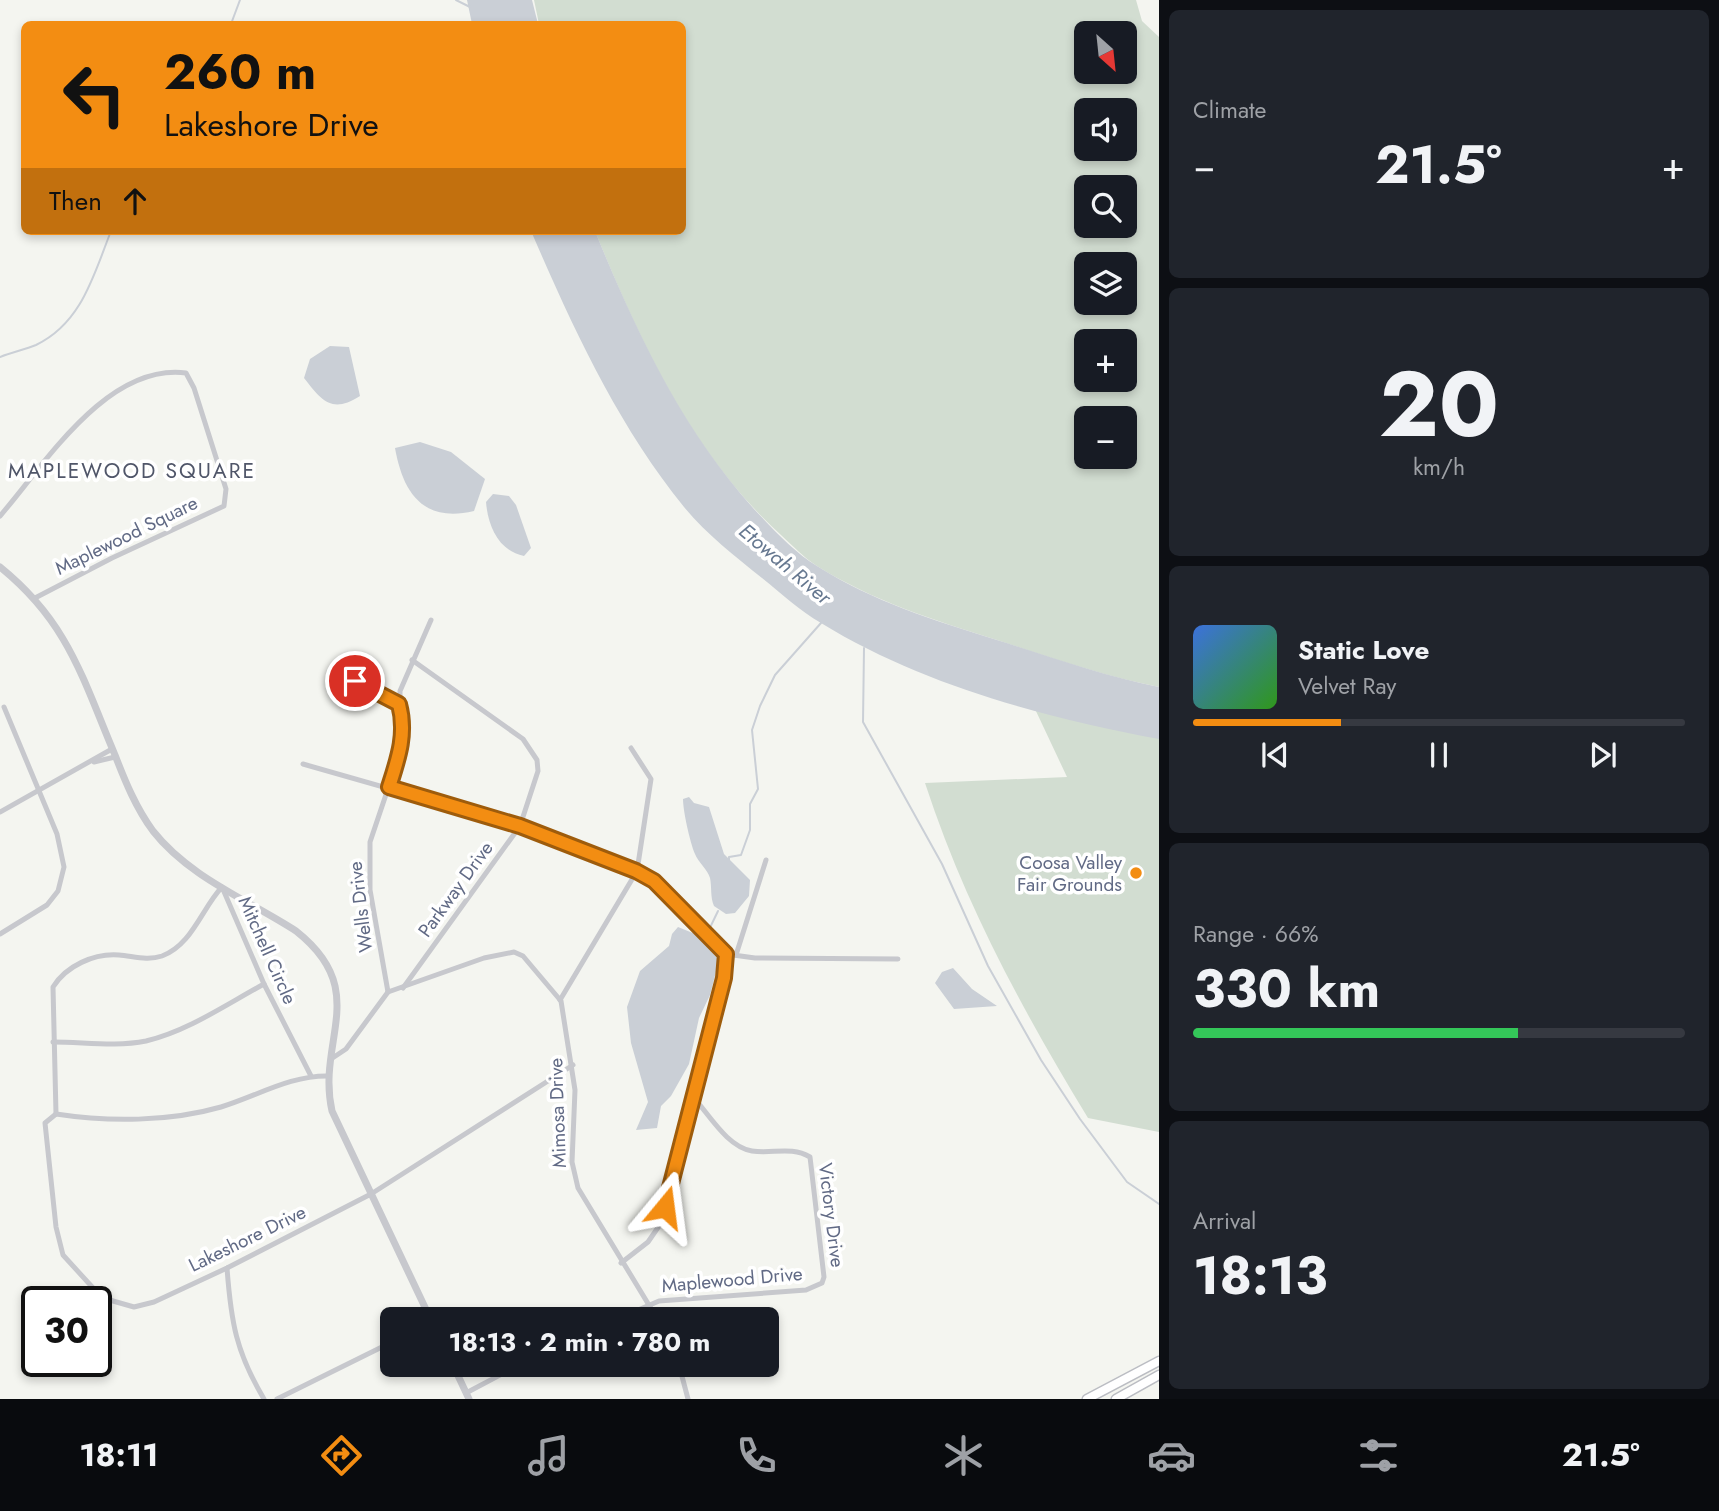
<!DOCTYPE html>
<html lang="en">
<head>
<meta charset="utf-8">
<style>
  :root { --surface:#171b24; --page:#20242c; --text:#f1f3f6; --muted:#9ea1a6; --line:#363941; --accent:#f38d12 }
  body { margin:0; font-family:Jost,sans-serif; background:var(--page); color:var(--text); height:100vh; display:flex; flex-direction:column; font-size:26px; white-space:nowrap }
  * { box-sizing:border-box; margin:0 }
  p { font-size:23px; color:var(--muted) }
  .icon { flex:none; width:38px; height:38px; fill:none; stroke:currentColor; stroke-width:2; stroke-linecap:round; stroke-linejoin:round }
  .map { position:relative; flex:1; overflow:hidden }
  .sheet { display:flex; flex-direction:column; gap:10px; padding:10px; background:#0d0f14; width:560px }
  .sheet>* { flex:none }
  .hud { position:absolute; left:21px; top:21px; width:665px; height:214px; border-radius:10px; box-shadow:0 4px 10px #0003; background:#f38d12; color:#111; overflow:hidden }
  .needle { width:46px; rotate:153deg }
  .fabs { position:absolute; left:1074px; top:21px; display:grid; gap:14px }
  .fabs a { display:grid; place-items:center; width:63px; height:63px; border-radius:10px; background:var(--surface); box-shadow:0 4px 10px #0003; font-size:35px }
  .speed { position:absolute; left:21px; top:1286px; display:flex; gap:14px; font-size:35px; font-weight:700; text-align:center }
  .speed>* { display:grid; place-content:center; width:91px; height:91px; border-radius:50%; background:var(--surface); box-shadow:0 4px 10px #0003; line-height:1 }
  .speed .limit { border:4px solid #111; border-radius:10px; background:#fff; color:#111 }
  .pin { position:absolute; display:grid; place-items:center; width:60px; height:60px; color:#fff; margin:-30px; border:4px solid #fff; border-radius:50%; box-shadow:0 2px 7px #0007 }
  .me { position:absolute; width:77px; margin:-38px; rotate:16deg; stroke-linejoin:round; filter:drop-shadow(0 0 5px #0008) }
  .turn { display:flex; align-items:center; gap:24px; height:147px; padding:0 28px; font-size:32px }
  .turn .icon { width:91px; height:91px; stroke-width:2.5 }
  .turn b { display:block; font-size:49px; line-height:60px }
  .then { display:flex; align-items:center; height:66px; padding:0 28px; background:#0003; gap:14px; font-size:26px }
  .big { font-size:52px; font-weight:700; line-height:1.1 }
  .sheet .widget { flex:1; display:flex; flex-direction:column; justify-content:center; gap:10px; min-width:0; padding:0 24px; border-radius:10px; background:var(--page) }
  .sheet .dial { align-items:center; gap:0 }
  .dial b { font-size:91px; line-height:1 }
  .song { display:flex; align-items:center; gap:21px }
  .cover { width:84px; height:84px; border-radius:10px; background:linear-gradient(135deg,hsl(220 70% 55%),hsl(110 70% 35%)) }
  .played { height:7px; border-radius:4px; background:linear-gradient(90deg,var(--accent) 30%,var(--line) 30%) }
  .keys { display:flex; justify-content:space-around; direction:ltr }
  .heat { display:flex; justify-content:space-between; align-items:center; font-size:38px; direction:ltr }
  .charge { height:10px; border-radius:5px; background:linear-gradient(90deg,#34c759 66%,var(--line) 0) }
  .trip { position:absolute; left:380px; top:1307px; width:399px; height:70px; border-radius:10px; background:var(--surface); box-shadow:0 4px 10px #0003; font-weight:700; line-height:70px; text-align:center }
  .menu { display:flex; height:112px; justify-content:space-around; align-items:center; background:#090b0e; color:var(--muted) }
  .menu .icon { width:49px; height:49px }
  .menu .active { color:var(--accent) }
  .menu b { font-size:32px; color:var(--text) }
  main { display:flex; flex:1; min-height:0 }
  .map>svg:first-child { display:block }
  .green { fill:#d2ddd1; fill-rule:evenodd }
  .water { fill:#cacfd6 }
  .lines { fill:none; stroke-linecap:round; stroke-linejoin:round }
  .stream { stroke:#cacfd6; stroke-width:2 }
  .secondary-casing { stroke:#bbbdc3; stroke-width:11 }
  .minor { stroke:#c7c8cd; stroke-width:5 }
  .tertiary { stroke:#c7c8cd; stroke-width:7 }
  .secondary { stroke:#fff; stroke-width:8 }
  .route-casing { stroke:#9e5c0c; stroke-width:18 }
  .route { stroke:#f38d12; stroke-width:12 }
  .poi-dot { fill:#f38d12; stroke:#fff; stroke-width:2.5 }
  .labels { text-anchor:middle; stroke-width:7; stroke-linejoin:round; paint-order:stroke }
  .street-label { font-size:19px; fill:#616a85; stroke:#fff }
  .poi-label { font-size:19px; fill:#616a85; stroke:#fff; text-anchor:end }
  .neighbourhood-label { font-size:21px; letter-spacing:2px; fill:#505669; stroke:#fff }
  .water-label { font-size:21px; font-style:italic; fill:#667890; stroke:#fff }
</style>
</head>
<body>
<main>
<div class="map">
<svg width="1159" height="1399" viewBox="0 0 1159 1399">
  <rect width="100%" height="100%" fill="#f4f5f0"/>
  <g class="green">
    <path d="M534,0H1136L1142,21L1159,37V687C1103,676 1051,658 997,640C934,620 873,601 817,566C804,558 792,545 781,535C691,453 640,342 595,231H682V24H539ZM1087,33H1125V72H1087ZM1087,110H1125V149H1087ZM1087,187H1125V226H1087ZM1087,264H1125V303H1087ZM1087,341H1125V380H1087ZM1087,418H1125V457H1087Z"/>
    <path d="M1027,692L1159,730V1132L1088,1118C1023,1011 964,903 925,783L1067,777Z"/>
  </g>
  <g class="water">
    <polygon points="467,0 532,0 538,24 472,24"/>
    <path d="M531,231H595C636,331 681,428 754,509C773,529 794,552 817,566C874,602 933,620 997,640C1051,657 1103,676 1159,687V739C1043,717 922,685 821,623C800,611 781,593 762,578C736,557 706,534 684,507C617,424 573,328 531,231Z"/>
    <path d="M330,346L349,347L360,396C332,414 322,401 304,378L310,359Z"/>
    <path d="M420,442L451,452L485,479L474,511C423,523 403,493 395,448Z"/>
    <path d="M493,494L509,496L516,505L531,548L524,556C499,551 488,527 486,502Z"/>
    <path d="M689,797L694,803L709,807L724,854L750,880L749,896L735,913L726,914L714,906C710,897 712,887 710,878C708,870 698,862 695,854C690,842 683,811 683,799Z"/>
    <polygon points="678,927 705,938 713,944 719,960 710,995 699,1018 689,1064 671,1096 661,1106 657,1128 636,1130 648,1102 631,1043 627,1007 640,971 669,946 672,934"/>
    <polygon points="953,968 972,989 997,1006 954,1009 935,983 942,972"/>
  </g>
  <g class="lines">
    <g class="stream">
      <polyline points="456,0 470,7"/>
      <polyline points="231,24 240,0"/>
      <path d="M0,357C12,352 24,350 36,345C82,323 94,274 111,231"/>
      <polyline points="864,648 863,722 942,864 988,966 1041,1060 1080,1119 1127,1182 1159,1204"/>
      <polyline points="729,860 729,857 741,855 750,830 750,804 758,789 752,730 760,706 775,675 821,623"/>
      <polyline points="705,938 718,911"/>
    </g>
    <g class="secondary-casing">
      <g id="secondary">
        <polyline points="1087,1399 1159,1361"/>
        <polyline points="1116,1399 1159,1375"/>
      </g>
    </g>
    <g class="minor">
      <path d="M0,516C45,464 107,363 186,373L194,388L226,489L224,506L112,558L35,598"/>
      <polyline points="355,681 399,704"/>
      <polyline points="94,762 115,757"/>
      <polyline points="303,764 520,826 637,871 654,881 726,954"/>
      <polyline points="0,812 112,749"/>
      <polyline points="0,934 47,905 58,891 64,867 57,834 4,707"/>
      <polyline points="726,954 755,958 898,959"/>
      <polyline points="736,955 766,860"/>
      <polyline points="403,988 520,826 538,771 537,760 523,739 412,660"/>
      <polyline points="388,992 484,958 514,952 523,956 561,1001 575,1090 572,1162 578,1188 658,1320"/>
      <polyline points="388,992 370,890 370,842 400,753 400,691 431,620"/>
      <polyline points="560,1000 637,871 651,779 631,748"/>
      <path d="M53,1042C84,1042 116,1047 146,1041C188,1031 227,1004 264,984"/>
      <polyline points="331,1059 346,1049 388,992"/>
      <polyline points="56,1114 45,1123 56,1227 63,1255 94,1289 113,1301 134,1307 154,1302 227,1268 371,1194 573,1065"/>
      <path d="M56,1114L53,987C66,966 94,953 119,955C133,956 147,961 162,956C192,945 202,908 222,887L264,984L311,1076"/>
      <path d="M56,1114C108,1122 169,1122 221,1107C257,1096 291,1075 329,1076"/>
      <polyline points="621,1263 648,1242 659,1226 672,1189 724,978 726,954"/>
      <path d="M227,1268C231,1322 236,1352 264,1399"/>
      <path d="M615,1320L659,1301L806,1290L822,1283L824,1277L810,1157C791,1146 773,1154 752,1151C727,1147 709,1114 693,1097"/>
      <polyline points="679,1365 688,1399"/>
      <polyline points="466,1393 519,1365"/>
      <polyline points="277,1399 392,1342"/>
    </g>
    <g class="tertiary">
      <path d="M0,567C68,622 82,677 115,755C125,781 136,808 153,831C189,877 248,900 296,931C372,991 316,1040 332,1111L431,1320"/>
      <polyline points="453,1365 469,1399"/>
    </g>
    <use href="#secondary" class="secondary"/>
  </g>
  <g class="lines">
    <g class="route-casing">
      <path id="route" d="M355,681L399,704C407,734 398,759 389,787L520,826L636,871L654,881L726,954L724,978L665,1207"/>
    </g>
    <use href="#route" class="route"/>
  </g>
  <circle class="poi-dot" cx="1136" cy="873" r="7"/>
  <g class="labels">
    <g class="street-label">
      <text transform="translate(126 535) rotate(-26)" y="7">Maplewood Square</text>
      <text transform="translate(455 889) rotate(-54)" y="7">Parkway Drive</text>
      <text transform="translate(360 907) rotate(-97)" y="7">Wells Drive</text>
      <text transform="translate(268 950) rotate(66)" y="7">Mitchell Circle</text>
      <text transform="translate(557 1113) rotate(-92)" y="7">Mimosa Drive</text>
      <text transform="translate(832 1215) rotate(83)" y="7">Victory Drive</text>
      <text transform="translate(247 1238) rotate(-26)" y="7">Lakeshore Drive</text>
      <text transform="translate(732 1279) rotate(-5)" y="7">Maplewood Drive</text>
    </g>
    <g class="poi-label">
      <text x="1122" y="869">Coosa Valley<tspan x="1122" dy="22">Fair Grounds</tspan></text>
    </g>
    <g class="neighbourhood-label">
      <text x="132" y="478">MAPLEWOOD SQUARE</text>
    </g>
    <g class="water-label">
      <text transform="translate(785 564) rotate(40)" y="7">Etowah River</text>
    </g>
  </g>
</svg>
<div class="fabs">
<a><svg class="needle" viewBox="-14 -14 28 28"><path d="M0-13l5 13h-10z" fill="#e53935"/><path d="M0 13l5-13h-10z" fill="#9ea1a6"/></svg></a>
<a><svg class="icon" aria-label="sound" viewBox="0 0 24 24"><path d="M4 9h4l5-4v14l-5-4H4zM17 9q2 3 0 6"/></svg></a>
<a><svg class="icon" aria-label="search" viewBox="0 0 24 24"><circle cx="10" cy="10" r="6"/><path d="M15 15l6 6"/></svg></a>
<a><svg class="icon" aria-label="layers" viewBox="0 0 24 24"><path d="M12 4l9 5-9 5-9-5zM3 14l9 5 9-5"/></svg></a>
<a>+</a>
<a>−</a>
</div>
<div class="speed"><div class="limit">30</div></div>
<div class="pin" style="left:355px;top:681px;background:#d93025"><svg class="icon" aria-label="arrive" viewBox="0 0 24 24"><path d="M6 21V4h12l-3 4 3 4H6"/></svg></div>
<svg class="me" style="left:665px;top:1207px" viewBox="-20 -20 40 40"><path d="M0-17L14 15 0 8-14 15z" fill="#f38d12" stroke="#fff" stroke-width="4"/></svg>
<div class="trip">18:13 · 2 min · 780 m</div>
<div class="hud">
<div class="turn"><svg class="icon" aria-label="left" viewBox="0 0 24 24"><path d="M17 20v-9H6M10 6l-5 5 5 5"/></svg><div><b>260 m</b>Lakeshore Drive</div></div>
<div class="then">Then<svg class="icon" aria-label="ahead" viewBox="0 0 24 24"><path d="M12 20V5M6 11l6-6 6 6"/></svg></div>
</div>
</div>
<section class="sheet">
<div class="widget"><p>Climate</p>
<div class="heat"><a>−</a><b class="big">21.5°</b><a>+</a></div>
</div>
<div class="widget dial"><b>20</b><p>km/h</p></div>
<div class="widget">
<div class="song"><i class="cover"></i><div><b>Static Love</b><p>Velvet Ray</p></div></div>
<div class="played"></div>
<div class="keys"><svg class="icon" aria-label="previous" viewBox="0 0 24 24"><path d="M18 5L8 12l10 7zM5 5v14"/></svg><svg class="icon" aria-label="pause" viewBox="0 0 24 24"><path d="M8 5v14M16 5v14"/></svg><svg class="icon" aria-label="next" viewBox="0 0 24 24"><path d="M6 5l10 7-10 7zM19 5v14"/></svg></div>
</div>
<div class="widget"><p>Range · 66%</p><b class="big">330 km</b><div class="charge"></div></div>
<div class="widget"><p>Arrival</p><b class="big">18:13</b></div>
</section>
</main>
<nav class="menu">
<b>18:11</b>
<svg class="icon active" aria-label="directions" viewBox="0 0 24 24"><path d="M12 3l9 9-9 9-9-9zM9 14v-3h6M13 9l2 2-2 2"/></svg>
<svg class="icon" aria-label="music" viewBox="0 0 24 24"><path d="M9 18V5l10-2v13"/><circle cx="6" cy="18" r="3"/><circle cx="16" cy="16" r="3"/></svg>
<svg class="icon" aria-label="phone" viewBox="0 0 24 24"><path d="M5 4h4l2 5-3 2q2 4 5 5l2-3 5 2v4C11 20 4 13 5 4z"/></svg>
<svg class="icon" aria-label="climate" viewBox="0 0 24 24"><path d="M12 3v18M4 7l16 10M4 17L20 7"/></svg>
<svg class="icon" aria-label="car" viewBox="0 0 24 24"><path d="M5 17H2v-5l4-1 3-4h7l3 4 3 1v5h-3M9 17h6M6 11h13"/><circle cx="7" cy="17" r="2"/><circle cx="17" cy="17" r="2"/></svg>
<svg class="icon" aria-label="filters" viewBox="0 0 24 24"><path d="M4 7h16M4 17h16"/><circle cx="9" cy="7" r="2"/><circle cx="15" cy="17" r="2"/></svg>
<b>21.5°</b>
</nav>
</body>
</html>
